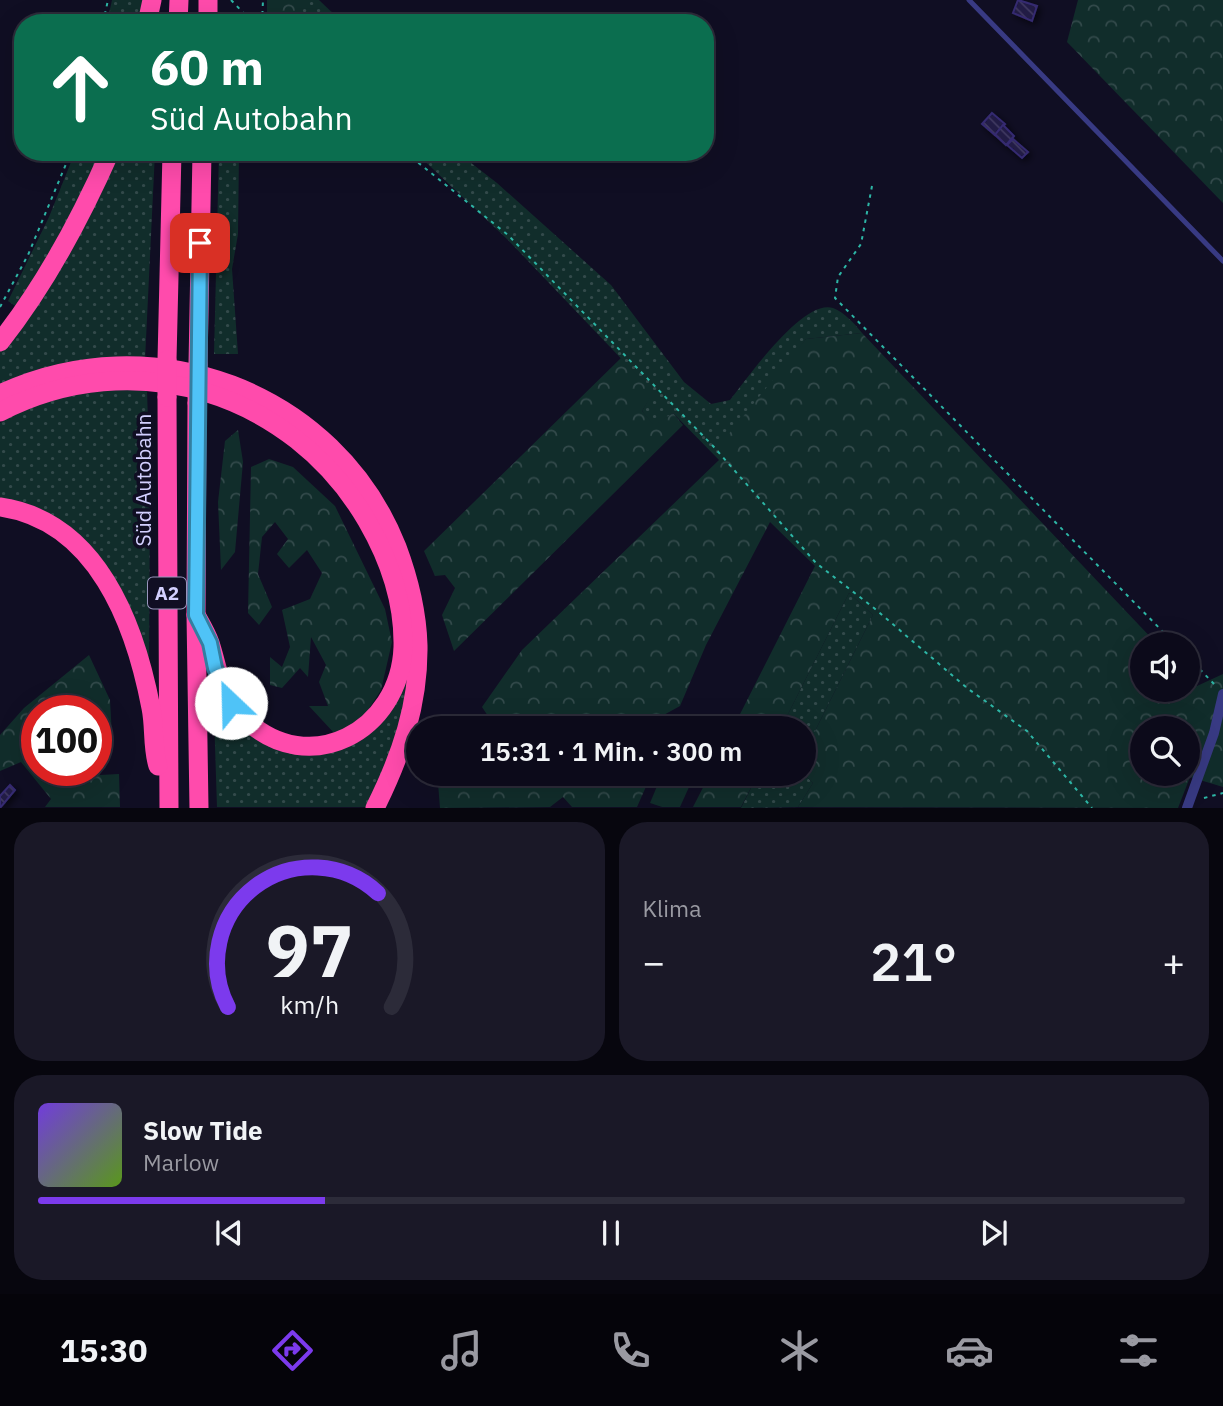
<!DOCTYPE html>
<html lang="de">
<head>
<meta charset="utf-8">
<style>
  :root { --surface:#0c0a1a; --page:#1a1827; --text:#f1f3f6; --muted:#9a9aa2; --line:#2c2b39; --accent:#7c3aed }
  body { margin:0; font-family:"IBM Plex Sans",sans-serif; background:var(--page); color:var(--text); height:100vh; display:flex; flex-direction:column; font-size:26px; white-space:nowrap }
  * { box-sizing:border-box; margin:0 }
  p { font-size:23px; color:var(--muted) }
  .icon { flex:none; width:38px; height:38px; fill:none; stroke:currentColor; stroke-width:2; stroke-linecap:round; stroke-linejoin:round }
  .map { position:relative; height:808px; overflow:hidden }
  .drawer { display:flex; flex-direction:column; gap:14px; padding:14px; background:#07060e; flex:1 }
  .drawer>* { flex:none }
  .guide { position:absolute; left:14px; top:14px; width:700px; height:147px; border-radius:28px; box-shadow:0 7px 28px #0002,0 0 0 2px var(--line); background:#0b6e4f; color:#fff; overflow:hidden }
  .fabs { position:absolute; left:1130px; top:632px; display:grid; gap:14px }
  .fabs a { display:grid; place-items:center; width:70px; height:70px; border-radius:50%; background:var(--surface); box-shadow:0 7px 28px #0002,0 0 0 2px var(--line); font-size:35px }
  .speed { position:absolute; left:21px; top:695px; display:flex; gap:14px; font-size:35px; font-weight:700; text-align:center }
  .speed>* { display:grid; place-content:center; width:91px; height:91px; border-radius:50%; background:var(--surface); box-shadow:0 7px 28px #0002,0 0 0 2px var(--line); line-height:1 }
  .speed .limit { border:10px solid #d22; background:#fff; color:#111 }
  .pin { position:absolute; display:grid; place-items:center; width:60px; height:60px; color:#fff; margin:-30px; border-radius:14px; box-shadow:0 4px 10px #0006 }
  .me { position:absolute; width:77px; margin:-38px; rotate:336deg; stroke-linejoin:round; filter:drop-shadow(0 0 5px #0008) }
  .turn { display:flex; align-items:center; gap:24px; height:147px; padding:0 21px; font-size:32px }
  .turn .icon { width:91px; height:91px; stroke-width:2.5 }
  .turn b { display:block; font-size:49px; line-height:60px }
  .big { font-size:52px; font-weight:600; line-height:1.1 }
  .drawer .widget { flex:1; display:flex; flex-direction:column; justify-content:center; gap:10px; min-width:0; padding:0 24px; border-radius:28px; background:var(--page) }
  .drawer .dial { align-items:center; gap:0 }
  .dial svg { height:182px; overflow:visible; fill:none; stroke:var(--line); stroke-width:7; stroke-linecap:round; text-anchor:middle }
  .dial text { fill:var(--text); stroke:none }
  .song { display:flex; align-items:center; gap:21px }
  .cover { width:84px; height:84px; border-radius:10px; background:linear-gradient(135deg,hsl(260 70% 55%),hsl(90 70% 35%)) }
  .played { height:7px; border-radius:4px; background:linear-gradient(90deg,var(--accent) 25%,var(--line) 25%) }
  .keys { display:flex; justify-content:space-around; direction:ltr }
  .heat { display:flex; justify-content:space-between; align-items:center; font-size:38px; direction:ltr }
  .drawer .tiles { flex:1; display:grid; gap:14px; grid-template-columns:1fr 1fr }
  .widget:last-child { grid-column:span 2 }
  .trip { position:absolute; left:406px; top:716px; width:410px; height:70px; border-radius:35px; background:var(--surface); box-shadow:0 7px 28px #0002,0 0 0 2px var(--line); font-weight:600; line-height:70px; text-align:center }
  .tabs { display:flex; height:112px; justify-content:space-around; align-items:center; background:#05040a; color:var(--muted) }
  .tabs .icon { width:49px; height:49px }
  .tabs .active { color:var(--accent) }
  .tabs b { font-size:32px; color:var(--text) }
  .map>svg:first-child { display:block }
  .grass { fill:url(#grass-dots) }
  .forest { fill:url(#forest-crowns); fill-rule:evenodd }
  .pitch { fill:#112d2b }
  .building { fill:url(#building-back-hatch); stroke:#352b71; stroke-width:2; filter:url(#shadow) }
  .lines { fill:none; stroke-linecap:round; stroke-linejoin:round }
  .path { stroke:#2db6a6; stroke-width:2; stroke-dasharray:3.5 5; stroke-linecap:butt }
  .service { stroke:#383a83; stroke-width:5 }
  .minor { stroke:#383a83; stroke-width:10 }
  .motorway { stroke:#ff4bac; stroke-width:19 }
  .motorway-bridge { stroke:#ff4bac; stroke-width:19 }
  .route-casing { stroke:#337fa1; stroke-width:18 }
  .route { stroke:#4fc3f7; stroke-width:12 }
  .labels { text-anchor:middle; stroke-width:7; stroke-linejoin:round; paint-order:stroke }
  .shield { fill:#100e23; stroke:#9896bd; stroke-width:2 }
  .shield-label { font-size:19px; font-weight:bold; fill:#d3d0ff }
  .street-label { font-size:21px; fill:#d3d0ff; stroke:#100e23 }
</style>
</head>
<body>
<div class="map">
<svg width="1223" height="808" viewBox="0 0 1223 808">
  <defs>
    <pattern id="grass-dots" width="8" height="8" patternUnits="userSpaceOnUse" patternTransform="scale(1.75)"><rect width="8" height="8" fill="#112d2b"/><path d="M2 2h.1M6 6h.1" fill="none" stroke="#334a4b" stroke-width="1.8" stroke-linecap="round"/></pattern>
    <pattern id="forest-crowns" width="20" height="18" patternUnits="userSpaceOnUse" patternTransform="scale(1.75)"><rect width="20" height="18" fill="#112d2b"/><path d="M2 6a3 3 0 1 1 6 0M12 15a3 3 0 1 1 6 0" fill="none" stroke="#334a4b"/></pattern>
    <pattern id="building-back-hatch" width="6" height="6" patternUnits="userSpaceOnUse" patternTransform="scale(1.75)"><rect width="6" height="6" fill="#201a45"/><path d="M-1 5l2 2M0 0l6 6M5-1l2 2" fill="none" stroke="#403a61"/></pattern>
    <filter id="shadow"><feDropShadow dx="3" dy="3" stdDeviation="3.5" flood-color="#0009"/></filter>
  </defs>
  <rect width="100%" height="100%" fill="#100e23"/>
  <g class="grass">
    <polygon points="112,0 146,0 141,23 107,23"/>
    <polygon points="301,0 319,0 343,23 306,23 301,12"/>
    <polygon points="75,152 101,152 89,183 18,308 8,301 49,217"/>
    <path d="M114,152H155L145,360C94,355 47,364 0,385V352L43,295Z"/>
    <polygon points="219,152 239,152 238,234 232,269 238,354 214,354"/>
    <path d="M415,152H457L497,183L611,285L684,382L711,404L730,400C747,379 803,298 833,308C845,313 854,323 862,333L806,339L719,460L673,413L654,426L642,411L653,392L508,240Z"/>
    <path d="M120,389L147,390L150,486L149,671L105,569L0,501V423C37,400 77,393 120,389Z"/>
    <polygon points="849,593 873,615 803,755 803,728 781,728"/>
    <polygon points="412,651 402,726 367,807 217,807 213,684 278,749 362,738"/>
    <polygon points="803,773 813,783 798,807 741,808 758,774"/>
  </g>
  <g class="forest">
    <polygon points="267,0 301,0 301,12 306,23 267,23"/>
    <polygon points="1078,0 1223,0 1223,203 1067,42"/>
    <path d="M862,333L1157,644H1143V690H1188V677L1197,686L1223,674V787L1190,777L1178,808L798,807L813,783L803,773V755L873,615L849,593L781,728H733L815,566L770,522L706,645L680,706L660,717L656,728H473L488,716L482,707L522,650L719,460V446L806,339ZM1143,728H1188V774H1143Z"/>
    <polygon points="621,358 654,392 642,411 654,425 673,413 683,425 454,651 442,615 455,588 445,575 435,576 424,551"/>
    <polygon points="238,430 243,462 235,552 221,570 218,502 225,441"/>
    <polygon points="269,459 293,467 335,506 385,609 392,642 381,690 363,718 335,734 309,706 328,706 319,682 326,665 311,637 308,677 300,668 282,688 270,685 270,657 282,667 290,647 282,610 310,599 322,573 307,550 289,568 277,554 288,539 275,522 262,537 258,574 272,607 259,625 248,613 251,467"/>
    <polygon points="89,655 110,700 112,736 96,755 96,710 37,710 37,770 96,770 96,762 100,775 119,774 120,807 45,807 51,799 21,762 0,771 0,735 24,708"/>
    <polygon points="441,774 640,774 639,778 648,782 637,807 572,807 563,797 550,807 440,808 438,783"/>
    <polygon points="710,774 758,774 741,807 693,807"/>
  </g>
  <polygon class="pitch" points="662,774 695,774 680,807 662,807 650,803"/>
  <g class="building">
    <polygon points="1018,0 1037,6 1032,21 1013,13"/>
    <polygon points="992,113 1005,124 995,135 982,124"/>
    <polygon points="1003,125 1014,136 1006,145 995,135"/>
    <polygon points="1013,139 1028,152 1022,158 1007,145"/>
    <polygon points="10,785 15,790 0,808 0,796"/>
  </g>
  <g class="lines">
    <g class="path">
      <polyline points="231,0 253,23"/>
      <polyline points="103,23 108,0"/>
      <polyline points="262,23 263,0"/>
      <polyline points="405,152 508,235 713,446 816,563 874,608 967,688 1027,731 1092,808"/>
      <polyline points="872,186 861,244 838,277 835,298 1175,644"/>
      <polyline points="0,307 28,255 71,152"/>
      <polyline points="1188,657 1215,685"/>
      <polyline points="1204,798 1223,793"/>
    </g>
    <polyline class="service" points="969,0 1223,261"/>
    <polyline class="minor" points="1187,808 1214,733 1223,694"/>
    <g class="motorway">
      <polyline points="147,23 152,0"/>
      <polyline points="178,23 179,0"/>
      <polyline points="208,23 208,0"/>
      <path d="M0,342C46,284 80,220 110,152"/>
      <polyline points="167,360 172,152"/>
      <polyline points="198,365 202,152"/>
      <path d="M0,394C151,323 335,390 397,547C409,579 417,611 418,645C419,704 401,756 375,808"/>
      <polyline points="167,397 169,808"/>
      <polyline points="197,403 196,615 199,808"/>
      <path d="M0,412C133,343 292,392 367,521C389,559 404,603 403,647C400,731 309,780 245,719C219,694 220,674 210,643C207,634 201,624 196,615"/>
      <path d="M0,507C97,521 135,624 151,708C155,727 152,748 158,766"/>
    </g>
    <g class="motorway-bridge">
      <polyline points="167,360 167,397"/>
      <polyline points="197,403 198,365"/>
    </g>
  </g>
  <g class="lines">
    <g class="route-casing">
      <polyline id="route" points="200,243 196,615 210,643 215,668 231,703"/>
    </g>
    <use href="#route" class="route"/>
  </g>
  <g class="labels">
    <rect class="shield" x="148" y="577.5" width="38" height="31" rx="5"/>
    <g class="shield-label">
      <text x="167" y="600">A2</text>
    </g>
    <g class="street-label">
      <text transform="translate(144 480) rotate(-90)" y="7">Süd Autobahn</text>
    </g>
  </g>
</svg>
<div class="fabs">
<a><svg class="icon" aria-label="sound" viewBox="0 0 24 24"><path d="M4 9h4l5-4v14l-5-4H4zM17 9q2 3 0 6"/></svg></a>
<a><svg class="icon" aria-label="search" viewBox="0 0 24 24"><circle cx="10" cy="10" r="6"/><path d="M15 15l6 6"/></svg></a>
</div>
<div class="speed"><div class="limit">100</div></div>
<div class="pin" style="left:200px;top:243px;background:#d93025"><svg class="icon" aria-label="arrive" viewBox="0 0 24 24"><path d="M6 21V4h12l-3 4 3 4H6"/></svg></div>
<svg class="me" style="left:231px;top:703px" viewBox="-20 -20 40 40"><circle r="19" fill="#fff"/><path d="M0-13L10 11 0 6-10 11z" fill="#4fc3f7"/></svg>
<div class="trip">15:31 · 1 Min. · 300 m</div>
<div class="guide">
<div class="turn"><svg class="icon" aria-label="ahead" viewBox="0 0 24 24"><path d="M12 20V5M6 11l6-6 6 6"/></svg><div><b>60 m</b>Süd Autobahn</div></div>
</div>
</div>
<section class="drawer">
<div class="tiles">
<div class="widget dial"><svg viewBox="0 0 100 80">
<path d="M14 69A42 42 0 1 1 86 69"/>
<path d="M14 69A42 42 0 0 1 80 19" stroke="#7c3aed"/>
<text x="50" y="56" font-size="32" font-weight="700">97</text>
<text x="50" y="72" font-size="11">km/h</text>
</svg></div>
<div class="widget"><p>Klima</p>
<div class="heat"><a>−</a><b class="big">21°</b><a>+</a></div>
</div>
<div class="widget">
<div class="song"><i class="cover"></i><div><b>Slow Tide</b><p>Marlow</p></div></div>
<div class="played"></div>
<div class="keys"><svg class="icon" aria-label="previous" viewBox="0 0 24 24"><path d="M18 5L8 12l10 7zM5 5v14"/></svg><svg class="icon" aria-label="pause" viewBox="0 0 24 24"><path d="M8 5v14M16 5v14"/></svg><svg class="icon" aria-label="next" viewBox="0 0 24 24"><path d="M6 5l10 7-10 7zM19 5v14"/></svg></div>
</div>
</div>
</section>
<nav class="tabs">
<b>15:30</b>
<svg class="icon active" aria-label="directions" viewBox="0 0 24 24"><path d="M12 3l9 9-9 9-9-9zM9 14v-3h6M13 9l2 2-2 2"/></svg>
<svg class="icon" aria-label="music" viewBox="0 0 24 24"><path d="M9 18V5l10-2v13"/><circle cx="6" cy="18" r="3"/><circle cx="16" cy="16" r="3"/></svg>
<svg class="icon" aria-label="phone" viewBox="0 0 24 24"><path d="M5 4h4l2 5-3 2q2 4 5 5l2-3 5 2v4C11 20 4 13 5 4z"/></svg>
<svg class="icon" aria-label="climate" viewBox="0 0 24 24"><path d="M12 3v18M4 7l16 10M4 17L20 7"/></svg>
<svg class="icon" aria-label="car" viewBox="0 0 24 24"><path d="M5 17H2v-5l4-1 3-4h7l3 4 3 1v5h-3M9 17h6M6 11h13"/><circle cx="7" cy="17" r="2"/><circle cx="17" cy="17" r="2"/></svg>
<svg class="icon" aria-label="filters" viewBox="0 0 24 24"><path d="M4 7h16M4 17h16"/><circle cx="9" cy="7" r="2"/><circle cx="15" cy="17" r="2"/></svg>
</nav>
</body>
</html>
